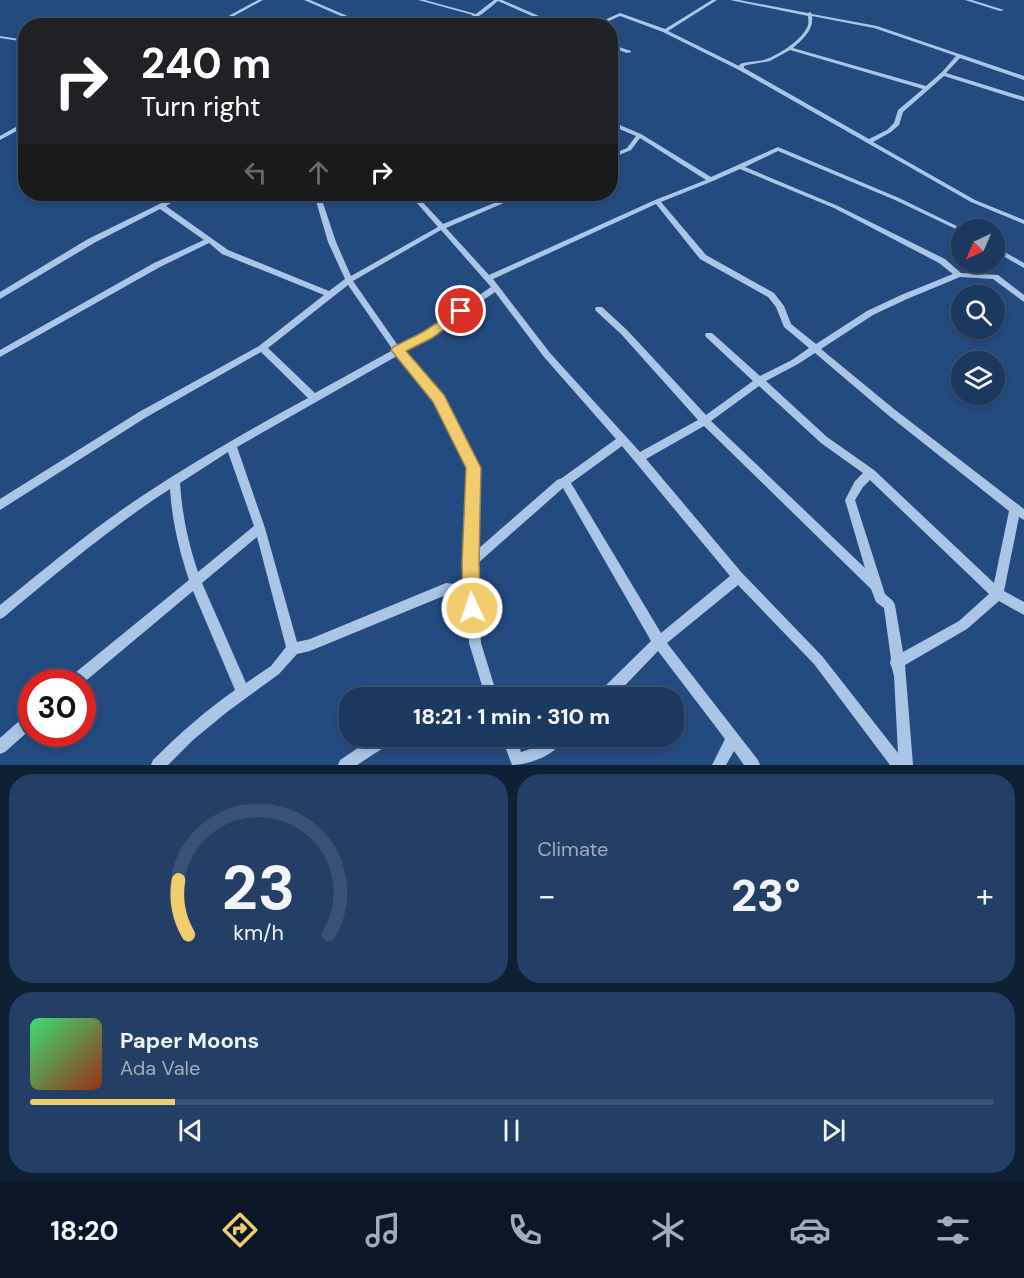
<!DOCTYPE html>
<html lang="en">
<head>
<meta charset="utf-8">
<style>
  :root { --surface:#1b385f; --page:#243f65; --text:#f1f3f6; --muted:#a0acbd; --line:#395274; --accent:#f0cc6e }
  body { margin:0; font-family:"DM Sans",sans-serif; background:var(--page); color:var(--text); height:100vh; display:flex; flex-direction:column; font-size:22px; white-space:nowrap }
  * { box-sizing:border-box; margin:0 }
  p { font-size:20px; color:var(--muted) }
  .icon { flex:none; width:33px; height:33px; fill:none; stroke:currentColor; stroke-width:2; stroke-linecap:round; stroke-linejoin:round }
  .map { position:relative; height:765px; overflow:hidden }
  .sheet { display:flex; flex-direction:column; gap:9px; padding:9px; background:#0f1f34; flex:1 }
  .sheet>* { flex:none }
  .guide { position:absolute; left:18px; top:18px; width:600px; height:183px; border-radius:24px; box-shadow:0 3px 9px #0003,0 0 0 2px var(--line); background:#202124; color:#fff; overflow:hidden }
  .needle { width:39px; rotate:224deg }
  .buttons { position:absolute; left:951px; top:219px; display:grid; gap:12px }
  .buttons a { display:grid; place-items:center; width:54px; height:54px; border-radius:50%; background:var(--surface); box-shadow:0 3px 9px #0003,0 0 0 2px var(--line); font-size:30px }
  .speed { position:absolute; left:18px; top:669px; display:flex; gap:12px; font-size:30px; font-weight:700; text-align:center }
  .speed>* { display:grid; place-content:center; width:78px; height:78px; border-radius:50%; background:var(--surface); box-shadow:0 3px 9px #0003,0 0 0 2px var(--line); line-height:1 }
  .speed .limit { border:9px solid #d22; background:#fff; color:#111 }
  .pin { position:absolute; display:grid; place-items:center; width:51px; height:51px; color:#fff; margin:-26px; border:3px solid #fff; border-radius:50%; box-shadow:0 2px 6px #0007 }
  .me { position:absolute; width:66px; margin:-33px; rotate:357deg; stroke-linejoin:round; filter:drop-shadow(0 0 4px #0008) }
  .turn { display:flex; align-items:center; gap:21px; height:126px; padding:0 24px; font-size:27px }
  .turn .icon { width:78px; height:78px; stroke-width:2.5 }
  .turn b { display:block; font-size:42px; line-height:51px }
  .lanes { display:flex; align-items:center; height:57px; padding:0 24px; background:#0003; justify-content:center; gap:30px; direction:ltr }
  .lanes .off { opacity:.35 }
  .big { font-size:45px; font-weight:800; line-height:1.1 }
  .sheet .widget { flex:1; display:flex; flex-direction:column; justify-content:center; gap:9px; min-width:0; padding:0 21px; border-radius:24px; background:var(--page) }
  .sheet .dial { align-items:center; gap:0 }
  .dial svg { height:156px; overflow:visible; fill:none; stroke:var(--line); stroke-width:7; stroke-linecap:round; text-anchor:middle }
  .dial text { fill:var(--text); stroke:none }
  .song { display:flex; align-items:center; gap:18px }
  .cover { width:72px; height:72px; border-radius:9px; background:linear-gradient(135deg,hsl(140 70% 55%),hsl(10 70% 35%)) }
  .played { height:6px; border-radius:3px; background:linear-gradient(90deg,var(--accent) 15%,var(--line) 15%) }
  .keys { display:flex; justify-content:space-around; direction:ltr }
  .heat { display:flex; justify-content:space-between; align-items:center; font-size:33px; direction:ltr }
  .sheet .tiles { flex:1; display:grid; gap:9px; grid-template-columns:1fr 1fr }
  .widget:last-child { grid-column:span 2 }
  .trip { position:absolute; left:339px; top:687px; width:345px; height:60px; border-radius:24px; background:var(--surface); box-shadow:0 3px 9px #0003,0 0 0 2px var(--line); font-weight:800; line-height:60px; text-align:center }
  .tab-bar { display:flex; height:96px; justify-content:space-around; align-items:center; background:#0b1626; color:var(--muted) }
  .tab-bar .icon { width:42px; height:42px }
  .tab-bar .on { color:var(--accent) }
  .tab-bar b { font-size:27px; color:var(--text) }
  .map>svg:first-child { display:block }
  .lines { fill:none; stroke-linecap:round; stroke-linejoin:round }
  .minor { fill:#aac5e6; fill-rule:evenodd }
  .route { fill:#f0cc6e; stroke:#9c8548; stroke-width:1.5 }
</style>
</head>
<body>
<div class="map">
<svg width="1024" height="765" viewBox="0 0 1024 765">
  <rect width="100%" height="100%" fill="#244b7f"/>
  <g class="lines">
    <g class="minor">
      <polygon points="258,0 263,0 216,26 210,26"/>
      <polygon points="304,0 310,0 371,26 364,26"/>
      <path d="M418,0H425L476,14L494,0H502L562,26H555L498,1C485,12 469,26 452,26L473,15Z"/>
      <path d="M712,0H717L668,31L739,66L740,64C748,61 756,62 764,60C777,56 804,39 808,25C809,23 808,18 808,16L730,0H739L808,13L810,12L812,14L877,26L1024,76V80L960,58L946,73L1024,97V101L944,76L903,112L899,125L891,132L873,142L975,200L1024,220V224L971,202L739,70L663,32L620,16L598,26H591L620,13L665,29ZM812,16L874,28L956,56L942,72L926,86L793,48C803,39 814,30 812,16ZM790,50L923,89L898,110L894,123L887,130L869,139L744,68V66L747,65L770,61Z"/>
      <polygon points="965,0 972,0 1004,10 1000,11"/>
      <polygon points="56,19 83,25 83,26 73,26 54,21"/>
      <polygon points="0,36 26,40 26,42 0,38"/>
      <polygon points="610,44 631,51 631,52 627,53 610,47"/>
      <polygon points="26,121 26,126 0,140 0,136"/>
      <path d="M610,121L641,134L711,177L778,147L899,198L965,230H962V232L960,231L895,200L778,151L745,167L838,206L945,259L961,273L998,275L1024,295V302L993,279L960,277L907,299L873,315L821,349L894,409L1024,509V520L1019,517L1004,591L1024,602V615L999,601L967,629L905,665L913,765H890L814,664L738,585L667,643L758,760L760,765H744L734,751L726,765H712L725,739L658,651L613,698H597L598,693L651,641L563,488L477,564V591L481,643L498,698H470L471,693L483,689L469,643L466,596L446,595L310,651L297,654L279,674L227,712L193,740L168,765H151L153,760C179,734 205,711 235,690L193,591L82,684V682H69L70,677L189,580C179,550 172,521 170,489C111,527 58,572 4,617L0,619V605C46,568 92,529 142,496C195,461 251,429 308,398L261,352L145,418L0,510V499L139,412L259,346L324,295L222,254L209,243L160,267L0,357V350L154,263L204,240L160,209L94,243L0,299V292L88,239L180,194H187L166,206L228,250L329,291L345,279L328,242L314,194H320L336,242L351,276L438,227L409,194H415L443,224L516,194H523L522,195L446,228L489,275L655,200L706,180L640,138L631,150L610,159V155L627,148L636,136L610,125ZM740,169L834,208L939,263L953,274L901,295L867,311L816,344L791,324L784,306L774,293L706,255L661,202L713,181ZM656,204L700,259L768,297L776,307L784,327L809,348L792,360L760,376L712,333H706L705,335L706,337L753,381L706,415L627,330L602,307H596L595,309L596,311L621,334L698,420L640,452L550,353L493,279ZM441,230L491,287L424,333L399,347L353,281ZM348,285L393,350L315,393L268,348ZM495,292L544,357L616,439L562,478L557,480L478,549L479,468L442,395L404,352L430,337ZM815,353L888,415L1009,511L994,583L874,470L827,437L766,381L798,364ZM397,356L435,400L469,468L466,559L464,563L466,567L465,585L446,583L310,639L297,642L265,528L237,447ZM759,386L821,443L863,473L855,481L845,500L865,568L711,421ZM704,426L871,589L876,602L884,608L891,659L890,663L892,668L894,676L898,753L822,656L742,573L646,459ZM622,446L730,576L661,633L571,483ZM228,452L254,526L198,572C188,543 182,514 180,483ZM870,480L989,594L959,621L903,652L895,605L893,601L885,594L855,500L863,487ZM257,537L286,647L271,666L246,683L202,583Z"/>
      <polygon points="994,246 1024,263 1024,268 994,251"/>
      <polygon points="32,713 32,728 5,752 0,754 0,738 27,714"/>
      <polygon points="376,736 396,736 394,741 357,765 338,765 340,760"/>
      <path d="M501,736H515L521,752L536,747L548,736H566C557,755 529,765 512,765Z"/>
    </g>
  </g>
  <polygon class="route" points="461,307 467,311 465,314 432,338 406,351 444,395 481,468 479,563 481,608 478,614 472,617 466,614 463,608 462,563 466,468 433,402 391,350 393,347 423,332"/>
</svg>
<div class="buttons">
<a><svg class="needle" viewBox="-14 -14 28 28"><path d="M0-13l5 13h-10z" fill="#e53935"/><path d="M0 13l5-13h-10z" fill="#a0acbd"/></svg></a>
<a><svg class="icon" aria-label="search" viewBox="0 0 24 24"><circle cx="10" cy="10" r="6"/><path d="M15 15l6 6"/></svg></a>
<a><svg class="icon" aria-label="layers" viewBox="0 0 24 24"><path d="M12 4l9 5-9 5-9-5zM3 14l9 5 9-5"/></svg></a>
</div>
<div class="speed"><div class="limit">30</div></div>
<div class="pin" style="left:461px;top:311px;background:#d93025"><svg class="icon" aria-label="arrive" viewBox="0 0 24 24"><path d="M6 21V4h12l-3 4 3 4H6"/></svg></div>
<svg class="me" style="left:472px;top:608px" viewBox="-20 -20 40 40"><circle r="17" fill="#f0cc6e" stroke="#fff" stroke-width="3"/><path d="M0-11L8 9 0 5-8 9z" fill="#fff"/></svg>
<div class="trip">18:21 · 1 min · 310 m</div>
<div class="guide">
<div class="turn"><svg class="icon" aria-label="right" viewBox="0 0 24 24"><path d="M7 20v-9h11M14 6l5 5-5 5"/></svg><div><b>240 m</b>Turn right</div></div>
<div class="lanes"><svg class="icon off" aria-label="left" viewBox="0 0 24 24"><path d="M17 20v-9H6M10 6l-5 5 5 5"/></svg><svg class="icon off" aria-label="ahead" viewBox="0 0 24 24"><path d="M12 20V5M6 11l6-6 6 6"/></svg><svg class="icon" aria-label="right" viewBox="0 0 24 24"><path d="M7 20v-9h11M14 6l5 5-5 5"/></svg></div>
</div>
</div>
<section class="sheet">
<div class="tiles">
<div class="widget dial"><svg viewBox="0 0 100 80">
<path d="M14 69A42 42 0 1 1 86 69"/>
<path d="M14 69A42 42 0 0 1 9 41" stroke="#f0cc6e"/>
<text x="50" y="56" font-size="32" font-weight="700">23</text>
<text x="50" y="72" font-size="11">km/h</text>
</svg></div>
<div class="widget"><p>Climate</p>
<div class="heat"><a>−</a><b class="big">23°</b><a>+</a></div>
</div>
<div class="widget">
<div class="song"><i class="cover"></i><div><b>Paper Moons</b><p>Ada Vale</p></div></div>
<div class="played"></div>
<div class="keys"><svg class="icon" aria-label="previous" viewBox="0 0 24 24"><path d="M18 5L8 12l10 7zM5 5v14"/></svg><svg class="icon" aria-label="pause" viewBox="0 0 24 24"><path d="M8 5v14M16 5v14"/></svg><svg class="icon" aria-label="next" viewBox="0 0 24 24"><path d="M6 5l10 7-10 7zM19 5v14"/></svg></div>
</div>
</div>
</section>
<nav class="tab-bar">
<b>18:20</b>
<svg class="icon on" aria-label="directions" viewBox="0 0 24 24"><path d="M12 3l9 9-9 9-9-9zM9 14v-3h6M13 9l2 2-2 2"/></svg>
<svg class="icon" aria-label="music" viewBox="0 0 24 24"><path d="M9 18V5l10-2v13"/><circle cx="6" cy="18" r="3"/><circle cx="16" cy="16" r="3"/></svg>
<svg class="icon" aria-label="phone" viewBox="0 0 24 24"><path d="M5 4h4l2 5-3 2q2 4 5 5l2-3 5 2v4C11 20 4 13 5 4z"/></svg>
<svg class="icon" aria-label="climate" viewBox="0 0 24 24"><path d="M12 3v18M4 7l16 10M4 17L20 7"/></svg>
<svg class="icon" aria-label="car" viewBox="0 0 24 24"><path d="M5 17H2v-5l4-1 3-4h7l3 4 3 1v5h-3M9 17h6M6 11h13"/><circle cx="7" cy="17" r="2"/><circle cx="17" cy="17" r="2"/></svg>
<svg class="icon" aria-label="filters" viewBox="0 0 24 24"><path d="M4 7h16M4 17h16"/><circle cx="9" cy="7" r="2"/><circle cx="15" cy="17" r="2"/></svg>
</nav>
</body>
</html>
